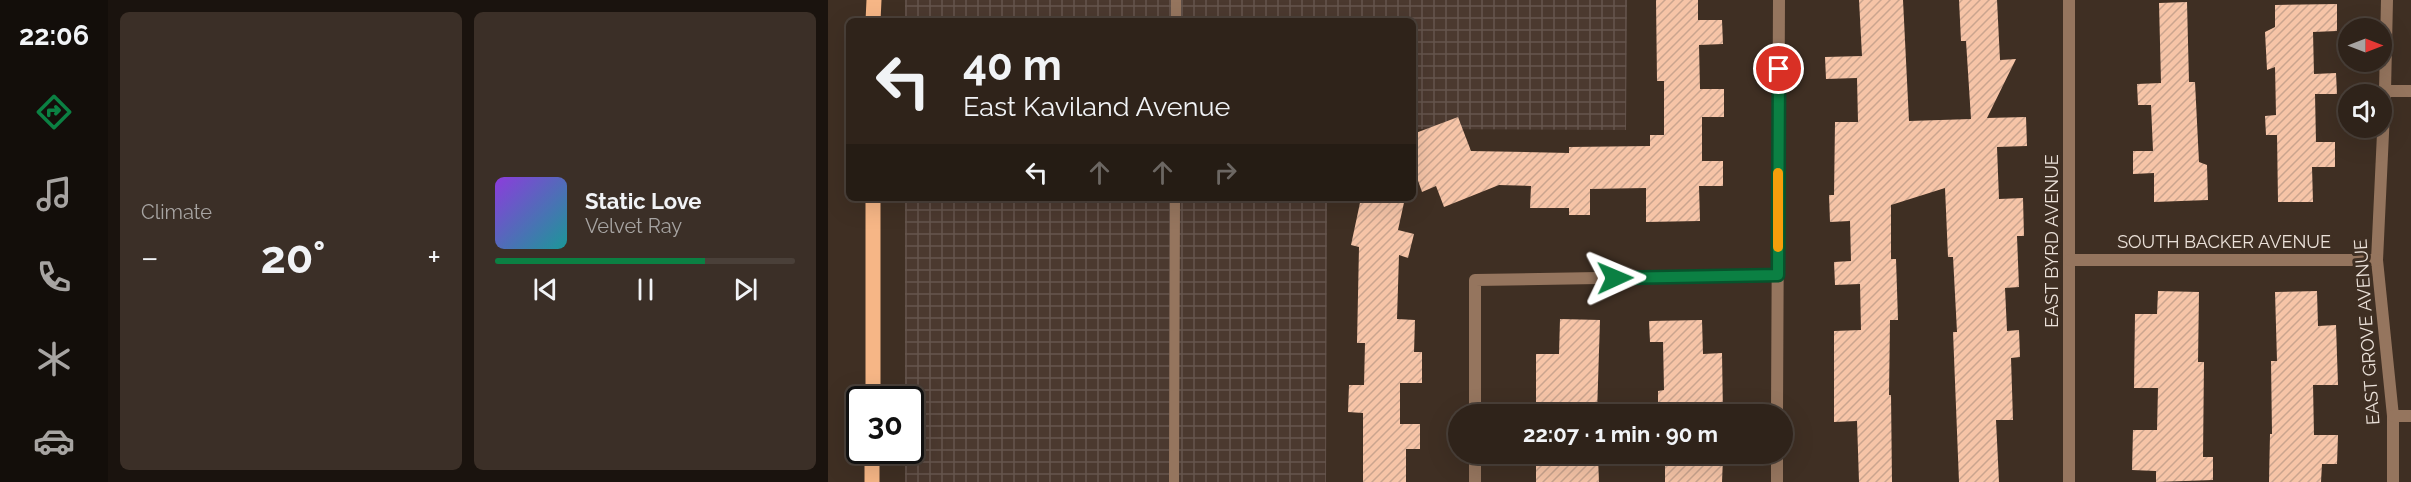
<!DOCTYPE html>
<html lang="en">
<head>
<meta charset="utf-8">
<style>
  :root { --surface:#2f231a; --page:#3b2f27; --text:#f1f3f6; --muted:#a7a4a2; --line:#4a4039; --accent:#0b8043 }
  body { margin:0; font-family:Raleway,sans-serif; background:var(--page); color:var(--text); height:100vh; display:flex; flex-direction:column; font-size:22px; white-space:nowrap }
  * { box-sizing:border-box; margin:0 }
  p { font-size:20px; color:var(--muted) }
  .icon { flex:none; width:33px; height:33px; fill:none; stroke:currentColor; stroke-width:2; stroke-linecap:round; stroke-linejoin:round }
  .map { position:relative; flex:1; overflow:hidden }
  .side { display:flex; flex-direction:column; gap:12px; padding:12px; background:#1a130e; width:720px }
  .side>* { flex:none }
  .guide { position:absolute; left:18px; top:18px; width:570px; height:183px; border-radius:9px; box-shadow:0 6px 24px #0002,0 0 0 2px var(--line); background:#2f231a; color:var(--text); overflow:hidden }
  .needle { width:39px; rotate:90deg }
  .buttons { position:absolute; left:1510px; top:18px; display:grid; gap:12px }
  .buttons a { display:grid; place-items:center; width:54px; height:54px; border-radius:50%; background:var(--surface); box-shadow:0 6px 24px #0002,0 0 0 2px var(--line); font-size:30px }
  .speed { position:absolute; left:18px; top:386px; display:flex; gap:12px; font-size:30px; font-weight:700; text-align:center }
  .speed>* { display:grid; place-content:center; width:78px; height:78px; border-radius:50%; background:var(--surface); box-shadow:0 6px 24px #0002,0 0 0 2px var(--line); line-height:1 }
  .speed .limit { border:3px solid #111; border-radius:9px; background:#fff; color:#111 }
  .pin { position:absolute; display:grid; place-items:center; width:51px; height:51px; color:#fff; margin:-26px; border:3px solid #fff; border-radius:50%; box-shadow:0 2px 6px #0007 }
  .me { position:absolute; width:66px; margin:-33px; rotate:89deg; stroke-linejoin:round; filter:drop-shadow(0 0 4px #0008) }
  .turn { display:flex; align-items:center; gap:21px; height:126px; padding:0 18px; font-size:27px }
  .turn .icon { width:78px; height:78px; stroke-width:2.5 }
  .turn b { display:block; font-size:42px; line-height:51px }
  .lanes { display:flex; align-items:center; height:57px; padding:0 18px; background:#0003; justify-content:center; gap:30px; direction:ltr }
  .lanes .off { opacity:.35 }
  .big { font-size:45px; font-weight:700; line-height:1.1 }
  .side .widget { flex:1; display:flex; flex-direction:column; justify-content:center; gap:9px; min-width:0; padding:0 21px; border-radius:9px; background:var(--page) }
  .song { display:flex; align-items:center; gap:18px }
  .cover { width:72px; height:72px; border-radius:9px; background:linear-gradient(135deg,hsl(270 70% 55%),hsl(180 70% 35%)) }
  .played { height:6px; border-radius:3px; background:linear-gradient(90deg,var(--accent) 70%,var(--line) 70%) }
  .keys { display:flex; justify-content:space-around; direction:ltr }
  .heat { display:flex; justify-content:space-between; align-items:center; font-size:33px; direction:ltr }
  .side .tiles { flex:1; display:grid; gap:12px; grid-template-columns:repeat(2,1fr) }
  .trip { position:absolute; left:620px; top:404px; width:345px; height:60px; border-radius:30px; background:var(--surface); box-shadow:0 6px 24px #0002,0 0 0 2px var(--line); font-weight:700; line-height:60px; text-align:center }
  main { display:flex; flex:1; min-height:0 }
  .dock { display:flex; flex-direction:column; width:108px; justify-content:space-around; align-items:center; background:#130e0a; color:var(--muted) }
  .dock .icon { width:42px; height:42px }
  .dock .on { color:var(--accent) }
  .dock b { font-size:27px; color:var(--text) }
  .map>svg:first-child { display:block }
  .industrial { fill:url(#industrial-grid) }
  .building { fill:url(#building-hatch) }
  .lines { fill:none; stroke-linecap:round; stroke-linejoin:round }
  .lane { stroke:#95755e; stroke-width:10 }
  .street { stroke:#95755e; stroke-width:12 }
  .primary { stroke:#f6b686; stroke-width:15 }
  .route-casing { stroke:#07532c; stroke-width:15 }
  .route { stroke:#0b8043; stroke-width:10 }
  .slow { stroke:#f59e0b; stroke-width:10 }
  .labels { text-anchor:middle; stroke-width:6; stroke-linejoin:round; paint-order:stroke }
  .street-label { font-size:18px; fill:#ebe1d9; stroke:#3f2f23 }
</style>
</head>
<body>
<main>
<nav class="dock">
<b>22:06</b>
<svg class="icon on" aria-label="directions" viewBox="0 0 24 24"><path d="M12 3l9 9-9 9-9-9zM9 14v-3h6M13 9l2 2-2 2"/></svg>
<svg class="icon" aria-label="music" viewBox="0 0 24 24"><path d="M9 18V5l10-2v13"/><circle cx="6" cy="18" r="3"/><circle cx="16" cy="16" r="3"/></svg>
<svg class="icon" aria-label="phone" viewBox="0 0 24 24"><path d="M5 4h4l2 5-3 2q2 4 5 5l2-3 5 2v4C11 20 4 13 5 4z"/></svg>
<svg class="icon" aria-label="climate" viewBox="0 0 24 24"><path d="M12 3v18M4 7l16 10M4 17L20 7"/></svg>
<svg class="icon" aria-label="car" viewBox="0 0 24 24"><path d="M5 17H2v-5l4-1 3-4h7l3 4 3 1v5h-3M9 17h6M6 11h13"/><circle cx="7" cy="17" r="2"/><circle cx="17" cy="17" r="2"/></svg>
</nav>
<section class="side">
<div class="tiles">
<div class="widget"><p>Climate</p>
<div class="heat"><a>−</a><b class="big">20°</b><a>+</a></div>
</div>
<div class="widget">
<div class="song"><i class="cover"></i><div><b>Static Love</b><p>Velvet Ray</p></div></div>
<div class="played"></div>
<div class="keys"><svg class="icon" aria-label="previous" viewBox="0 0 24 24"><path d="M18 5L8 12l10 7zM5 5v14"/></svg><svg class="icon" aria-label="pause" viewBox="0 0 24 24"><path d="M8 5v14M16 5v14"/></svg><svg class="icon" aria-label="next" viewBox="0 0 24 24"><path d="M6 5l10 7-10 7zM19 5v14"/></svg></div>
</div>
</div>
</section>
<div class="map">
<svg width="1583" height="482" viewBox="0 0 1583 482">
  <defs>
    <pattern id="industrial-grid" width="8" height="8" patternUnits="userSpaceOnUse" patternTransform="scale(1.5)"><rect width="8" height="8" fill="#4b392f"/><path d="M0 4h8M4 0v8" fill="none" stroke="#65554d"/></pattern>
    <pattern id="building-hatch" width="6" height="6" patternUnits="userSpaceOnUse" patternTransform="scale(1.5)"><rect width="6" height="6" fill="#f6c4a7"/><path d="M-1 1l2-2M0 6l6-6M5 7l2-2" fill="none" stroke="#caa48e"/></pattern>
  </defs>
  <rect width="100%" height="100%" fill="#3f2f23"/>
  <g class="industrial">
    <polygon points="77,0 799,0 798,130 585,129 585,21 77,21"/>
    <polygon points="77,198 499,198 498,482 77,482 77,450 82,450 82,399 77,399"/>
  </g>
  <g class="building">
    <polygon points="828,0 870,0 870,20 894,20 895,44 871,45 872,89 896,89 896,117 874,117 874,161 895,161 895,186 871,186 872,221 818,222 818,188 762,189 762,215 741,215 741,208 702,208 703,186 671,185 616,207 608,186 594,192 585,166 585,134 630,117 643,151 741,153 741,147 822,146 822,135 836,135 836,81 829,81"/>
    <polygon points="1031,0 1075,0 1081,121 1143,119 1138,41 1133,41 1131,0 1169,0 1172,60 1188,59 1159,118 1198,117 1199,146 1169,147 1171,199 1195,198 1196,236 1189,236 1191,287 1177,288 1179,331 1191,330 1192,357 1183,358 1185,420 1168,420 1171,482 1131,482 1125,332 1129,332 1125,257 1120,257 1117,188 1063,205 1063,259 1068,259 1070,320 1062,320 1061,395 1063,395 1064,482 1031,482 1029,421 1006,422 1006,331 1033,330 1032,284 1007,285 1006,262 1023,261 1022,221 1002,222 1001,195 1006,195 1007,122 1030,122 1029,78 998,79 997,57 1034,56"/>
    <polygon points="1359,2 1361,82 1367,82 1371,162 1379,165 1380,200 1326,202 1326,173 1305,174 1305,151 1325,151 1323,105 1310,105 1309,84 1333,83 1331,3"/>
    <polygon points="1509,4 1509,31 1485,32 1486,74 1508,73 1509,94 1487,94 1488,142 1507,142 1507,167 1484,167 1485,202 1450,202 1449,135 1438,135 1437,116 1448,115 1447,67 1439,70 1437,32 1447,27 1447,5"/>
    <polygon points="533,198 577,198 570,230 586,234 580,258 571,255 569,319 587,320 586,352 594,352 594,383 572,383 572,424 592,424 592,449 578,449 578,482 535,482 535,413 520,412 521,385 536,385 537,343 529,343 531,247 523,245"/>
    <polygon points="1330,291 1371,292 1370,362 1376,362 1375,457 1385,457 1385,480 1328,482 1328,471 1304,470 1305,430 1329,430 1330,388 1306,388 1307,314 1329,314"/>
    <polygon points="1489,291 1490,326 1508,325 1510,385 1485,385 1486,435 1510,435 1509,464 1494,464 1493,482 1441,482 1442,434 1444,434 1443,361 1449,361 1447,292"/>
    <polygon points="732,319 772,320 769,414 708,413 708,354 731,354"/>
    <polygon points="874,320 875,354 894,353 895,414 830,414 830,391 836,390 835,342 822,342 821,321"/>
    <polygon points="708,457 770,457 771,482 708,482"/>
    <polygon points="837,457 895,458 894,482 837,482"/>
  </g>
  <g class="lines">
    <g class="lane">
      <polyline points="348,21 348,0"/>
      <polyline points="346,482 347,198"/>
    </g>
    <g class="street">
      <polyline points="1241,0 1241,482"/>
      <polyline points="1559,0 1557,91 1549,260 1565,416 1565,482"/>
      <polyline points="1557,91 1583,91"/>
      <polyline points="1242,260 1549,260"/>
      <polyline points="647,414 647,280 950,275"/>
      <polyline points="949,414 951,0"/>
      <polyline points="1565,416 1583,416"/>
      <polyline points="647,482 647,453"/>
      <polyline points="949,482 949,453"/>
    </g>
    <g class="primary">
      <polyline points="45,21 46,0"/>
      <polyline points="45,399 45,198"/>
      <polyline points="44,482 44,450"/>
    </g>
  </g>
  <g class="lines">
    <g class="route-casing">
      <polyline id="route" points="787,278 950,275 951,69"/>
    </g>
    <use href="#route" class="route"/>
    <polyline class="slow" points="950,247 950,173"/>
  </g>
  <g class="labels">
    <g class="street-label">
      <text transform="translate(1224 241) rotate(-90)" y="6">EAST BYRD AVENUE</text>
      <text x="1396" y="248">SOUTH BACKER AVENUE</text>
      <text transform="translate(1539 332) rotate(-94)" y="6">EAST GROVE AVENUE</text>
    </g>
  </g>
</svg>
<div class="buttons">
<a><svg class="needle" viewBox="-14 -14 28 28"><path d="M0-13l5 13h-10z" fill="#e53935"/><path d="M0 13l5-13h-10z" fill="#a7a4a2"/></svg></a>
<a><svg class="icon" aria-label="sound" viewBox="0 0 24 24"><path d="M4 9h4l5-4v14l-5-4H4zM17 9q2 3 0 6"/></svg></a>
</div>
<div class="speed"><div class="limit">30</div></div>
<div class="pin" style="left:951px;top:69px;background:#d93025"><svg class="icon" aria-label="arrive" viewBox="0 0 24 24"><path d="M6 21V4h12l-3 4 3 4H6"/></svg></div>
<svg class="me" style="left:787px;top:278px" viewBox="-20 -20 40 40"><path d="M0-17L14 15 0 8-14 15z" fill="#0b8043" stroke="#fff" stroke-width="4"/></svg>
<div class="trip">22:07 · 1 min · 90 m</div>
<div class="guide">
<div class="turn"><svg class="icon" aria-label="left" viewBox="0 0 24 24"><path d="M17 20v-9H6M10 6l-5 5 5 5"/></svg><div><b>40 m</b>East Kaviland Avenue</div></div>
<div class="lanes"><svg class="icon" aria-label="left" viewBox="0 0 24 24"><path d="M17 20v-9H6M10 6l-5 5 5 5"/></svg><svg class="icon off" aria-label="ahead" viewBox="0 0 24 24"><path d="M12 20V5M6 11l6-6 6 6"/></svg><svg class="icon off" aria-label="ahead" viewBox="0 0 24 24"><path d="M12 20V5M6 11l6-6 6 6"/></svg><svg class="icon off" aria-label="right" viewBox="0 0 24 24"><path d="M7 20v-9h11M14 6l5 5-5 5"/></svg></div>
</div>
</div>
</main>
</body>
</html>
